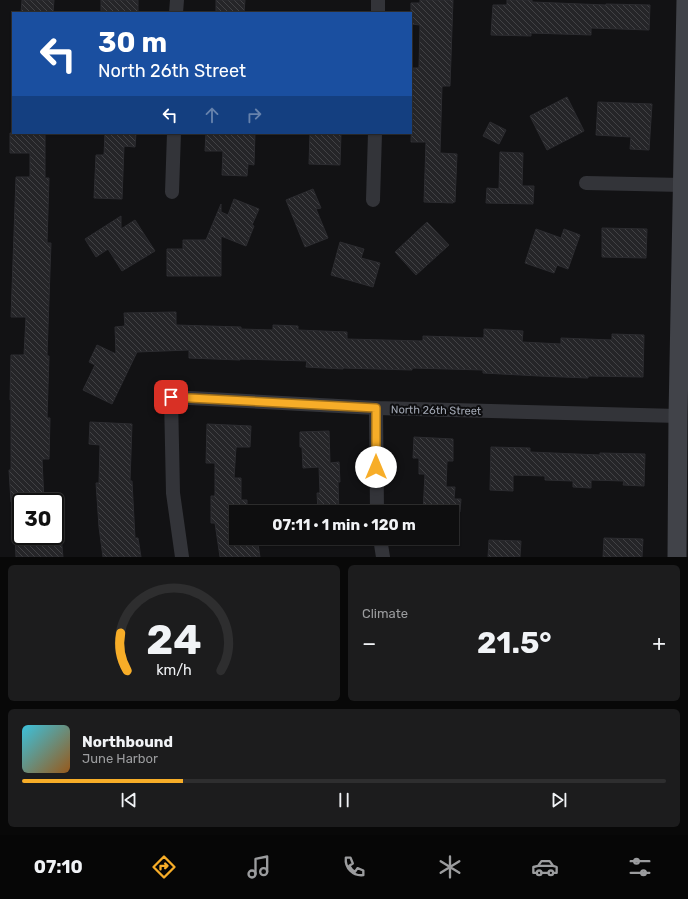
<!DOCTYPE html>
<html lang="en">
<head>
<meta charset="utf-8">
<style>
  :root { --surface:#0e0e0f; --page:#1c1c1d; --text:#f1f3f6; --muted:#9b9c9e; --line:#2e2e2f; --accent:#f7ad28 }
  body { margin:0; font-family:Rubik,sans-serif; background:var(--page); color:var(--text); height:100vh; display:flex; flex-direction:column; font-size:15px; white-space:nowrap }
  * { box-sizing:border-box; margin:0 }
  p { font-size:13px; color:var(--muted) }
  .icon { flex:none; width:22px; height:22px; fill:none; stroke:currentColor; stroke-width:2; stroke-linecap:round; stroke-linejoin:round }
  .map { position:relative; height:557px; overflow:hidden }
  .drawer { display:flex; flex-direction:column; gap:8px; padding:8px; background:#080808; flex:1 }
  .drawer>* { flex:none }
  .banner { position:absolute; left:12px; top:12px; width:400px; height:122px; border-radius:0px; box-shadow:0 1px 3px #0004,0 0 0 1px var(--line); background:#1a4fa0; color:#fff; overflow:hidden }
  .speed { position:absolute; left:12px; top:493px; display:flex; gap:8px; font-size:20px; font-weight:700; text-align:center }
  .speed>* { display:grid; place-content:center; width:52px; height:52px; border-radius:50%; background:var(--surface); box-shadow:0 1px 3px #0004,0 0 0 1px var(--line); line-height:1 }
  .speed .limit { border:2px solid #111; border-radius:6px; background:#fff; color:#111 }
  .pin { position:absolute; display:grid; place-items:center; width:34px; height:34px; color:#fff; margin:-17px; border-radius:8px; box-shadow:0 2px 6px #0006 }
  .me { position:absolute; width:44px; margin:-22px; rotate:0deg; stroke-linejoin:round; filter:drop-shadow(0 0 3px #0008) }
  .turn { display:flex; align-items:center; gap:14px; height:84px; padding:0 20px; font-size:18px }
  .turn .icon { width:52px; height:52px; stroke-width:2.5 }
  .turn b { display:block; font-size:28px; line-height:34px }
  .lanes { display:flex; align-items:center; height:38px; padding:0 20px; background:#0003; justify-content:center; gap:20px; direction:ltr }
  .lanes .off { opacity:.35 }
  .big { font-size:30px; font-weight:700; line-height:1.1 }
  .drawer .widget { flex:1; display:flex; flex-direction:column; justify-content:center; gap:6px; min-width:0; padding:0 14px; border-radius:6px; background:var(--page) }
  .drawer .dial { align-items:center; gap:0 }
  .dial svg { height:104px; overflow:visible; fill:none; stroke:var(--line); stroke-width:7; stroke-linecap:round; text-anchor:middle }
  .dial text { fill:var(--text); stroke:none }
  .song { display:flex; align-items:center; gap:12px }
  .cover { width:48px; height:48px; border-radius:6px; background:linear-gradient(135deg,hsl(190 70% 55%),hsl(30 70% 35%)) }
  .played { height:4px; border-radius:2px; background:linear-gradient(90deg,var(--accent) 25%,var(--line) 25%) }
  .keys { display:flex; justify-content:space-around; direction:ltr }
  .heat { display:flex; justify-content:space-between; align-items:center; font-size:22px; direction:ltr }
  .drawer .tiles { flex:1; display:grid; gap:8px; grid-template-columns:1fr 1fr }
  .widget:last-child { grid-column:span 2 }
  .trip { position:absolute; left:229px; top:505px; width:230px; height:40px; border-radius:0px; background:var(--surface); box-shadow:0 1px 3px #0004,0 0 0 1px var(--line); font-weight:700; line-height:40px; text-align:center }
  .menu { display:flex; height:64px; justify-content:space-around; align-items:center; background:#060606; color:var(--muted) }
  .menu .icon { width:28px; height:28px }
  .menu .selected { color:var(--accent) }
  .menu b { font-size:18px; color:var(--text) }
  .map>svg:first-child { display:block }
  .building { fill:url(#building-back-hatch); stroke:#2c2c30 }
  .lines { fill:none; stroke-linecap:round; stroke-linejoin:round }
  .street { stroke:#333439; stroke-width:14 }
  .secondary { stroke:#414349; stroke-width:19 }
  .route-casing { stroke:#a1701a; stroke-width:10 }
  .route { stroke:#f7ad28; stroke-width:7 }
  .labels { text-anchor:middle; stroke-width:4; stroke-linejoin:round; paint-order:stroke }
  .street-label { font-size:11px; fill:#a3a9b5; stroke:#0d0d0f }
</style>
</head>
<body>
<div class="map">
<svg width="688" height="557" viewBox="0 0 688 557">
  <defs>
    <pattern id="building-back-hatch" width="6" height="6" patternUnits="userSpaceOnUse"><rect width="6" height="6" fill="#252528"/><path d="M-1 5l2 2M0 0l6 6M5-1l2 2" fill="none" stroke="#424245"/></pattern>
  </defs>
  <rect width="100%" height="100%" fill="#121214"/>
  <g class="building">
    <polygon points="22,0 54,0 53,13 21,13"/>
    <rect x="101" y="0" width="37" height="13"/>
    <polygon points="216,0 245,0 244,13 216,13"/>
    <polygon points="420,0 453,0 450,86 442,86 440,153 457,154 455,202 453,202 453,203 424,202 426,142 411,142 413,68 419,68 420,25 411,24 411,3 420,3"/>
    <polygon points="507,0 532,0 532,2 606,5 606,4 650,5 649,30 591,28 591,35 531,33 531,36 491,35 493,5 507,5"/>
    <polygon points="567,97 584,131 547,150 530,116"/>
    <polygon points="598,102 652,104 649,150 630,149 631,137 596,135"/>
    <polygon points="490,122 506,130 499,144 483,136"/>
    <polygon points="10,133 45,133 45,178 49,178 47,243 51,243 47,356 49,356 47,418 50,418 49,459 42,459 44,502 11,502 9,470 11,470 11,400 10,400 11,355 24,355 26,317 11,317 16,177 30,177 30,153 10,153"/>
    <polygon points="105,133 136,133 135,147 124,146 122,199 94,198 96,155 104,155"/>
    <polygon points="206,133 255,133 254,165 248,164 247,176 222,175 223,151 205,151"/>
    <polygon points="310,133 341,133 340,165 309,164"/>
    <polygon points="500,152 523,153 522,186 534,186 533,204 486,203 487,188 499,189"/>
    <polygon points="313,189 321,208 316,209 328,238 305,247 286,200"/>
    <polygon points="234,199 259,209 252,225 254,226 246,246 221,236 221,276 167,276 167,249 183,249 183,240 206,240 221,204 221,212 228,215"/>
    <polygon points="121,216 121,229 135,220 155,251 122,271 108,249 96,257 85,239"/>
    <polygon points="427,222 449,245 416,275 395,252"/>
    <polygon points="602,228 647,229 646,258 602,257"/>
    <polygon points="536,229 561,238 564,229 580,235 568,269 557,265 554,273 525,263"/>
    <polygon points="340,242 364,249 361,258 380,263 373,287 331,275"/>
    <polygon points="176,312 176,325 241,327 241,329 273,330 273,325 298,326 298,330 347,332 347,339 423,341 423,336 484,338 484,329 523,331 522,342 561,344 561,338 612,340 612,334 644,335 643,377 588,376 588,378 539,376 483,373 483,370 412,368 412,370 343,368 343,369 306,367 307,361 240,359 240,360 189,358 189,350 137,352 112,404 83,390 95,365 89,362 97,345 116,354 115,327 125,326 124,313"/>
    <polygon points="90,422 132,424 130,481 132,481 135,538 138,538 141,557 103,557 99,527 96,483 99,483 100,445 89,444"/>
    <polygon points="207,424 251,426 250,447 236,447 234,478 241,478 241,500 247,500 247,512 236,512 236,538 257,538 260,557 220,557 215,523 211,523 211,496 215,496 215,463 206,463"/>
    <polygon points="329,431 330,463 339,462 340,482 338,482 339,512 318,512 317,493 320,493 319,467 303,468 302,447 300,447 300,432"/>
    <polygon points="414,437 453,439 453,461 447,461 446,487 455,487 454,499 461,499 460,512 423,512 425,474 419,474 419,458 413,458"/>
    <polygon points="491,447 530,448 530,452 600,455 600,453 645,454 644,486 623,485 624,481 591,480 591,488 573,487 573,481 545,480 545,476 513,475 513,491 490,490"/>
    <polygon points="15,536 61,536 63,557 16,557"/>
    <polygon points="604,538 643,539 642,557 603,557"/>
    <polygon points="489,540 521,541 520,557 488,557"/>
  </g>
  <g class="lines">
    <g class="street">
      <polyline points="176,13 177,0"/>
      <polyline points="378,13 378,0"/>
      <polyline points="586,183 683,185"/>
      <polyline points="172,192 174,133"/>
      <polyline points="373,200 375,133"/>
      <polyline points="376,408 377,512"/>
      <polyline points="380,538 383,557"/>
      <polyline points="182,557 173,493 171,397 376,408 678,416"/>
    </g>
    <polyline class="secondary" points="677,557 678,416 686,0"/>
  </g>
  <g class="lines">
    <g class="route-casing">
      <polyline id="route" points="171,397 376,408 376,467"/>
    </g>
    <use href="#route" class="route"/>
  </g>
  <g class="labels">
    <g class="street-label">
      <text transform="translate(436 410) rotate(1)" y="4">North 26th Street</text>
    </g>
  </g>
</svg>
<div class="speed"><div class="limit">30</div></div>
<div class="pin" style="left:171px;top:397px;background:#d93025"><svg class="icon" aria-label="arrive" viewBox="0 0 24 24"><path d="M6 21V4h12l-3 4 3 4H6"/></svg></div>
<svg class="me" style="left:376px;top:467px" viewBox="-20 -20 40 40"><circle r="19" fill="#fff"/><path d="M0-13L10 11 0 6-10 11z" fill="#f7ad28"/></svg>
<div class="trip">07:11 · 1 min · 120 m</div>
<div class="banner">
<div class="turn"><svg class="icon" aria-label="left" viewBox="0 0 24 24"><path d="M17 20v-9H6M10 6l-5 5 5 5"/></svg><div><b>30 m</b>North 26th Street</div></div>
<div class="lanes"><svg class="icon" aria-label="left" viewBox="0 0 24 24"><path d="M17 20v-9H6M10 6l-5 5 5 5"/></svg><svg class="icon off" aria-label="ahead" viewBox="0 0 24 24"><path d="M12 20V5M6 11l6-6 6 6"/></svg><svg class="icon off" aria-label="right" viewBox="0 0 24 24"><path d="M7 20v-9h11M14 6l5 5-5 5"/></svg></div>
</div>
</div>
<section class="drawer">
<div class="tiles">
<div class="widget dial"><svg viewBox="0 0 100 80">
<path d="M14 69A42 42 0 1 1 86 69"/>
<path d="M14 69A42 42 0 0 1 9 40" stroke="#f7ad28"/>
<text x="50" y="56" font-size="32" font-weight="700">24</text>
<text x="50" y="72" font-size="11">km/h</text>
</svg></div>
<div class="widget"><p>Climate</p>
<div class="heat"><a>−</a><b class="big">21.5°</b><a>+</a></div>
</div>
<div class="widget">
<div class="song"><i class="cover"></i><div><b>Northbound</b><p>June Harbor</p></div></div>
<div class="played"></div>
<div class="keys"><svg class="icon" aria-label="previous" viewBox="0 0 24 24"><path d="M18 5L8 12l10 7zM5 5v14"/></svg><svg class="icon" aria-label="pause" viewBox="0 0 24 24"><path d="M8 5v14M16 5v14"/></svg><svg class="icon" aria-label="next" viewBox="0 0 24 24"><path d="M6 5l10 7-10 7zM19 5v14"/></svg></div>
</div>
</div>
</section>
<nav class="menu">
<b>07:10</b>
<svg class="icon selected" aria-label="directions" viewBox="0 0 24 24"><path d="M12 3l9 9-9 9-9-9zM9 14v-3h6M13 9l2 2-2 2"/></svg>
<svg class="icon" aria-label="music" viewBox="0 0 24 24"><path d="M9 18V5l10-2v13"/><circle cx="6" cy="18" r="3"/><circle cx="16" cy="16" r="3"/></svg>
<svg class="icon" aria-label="phone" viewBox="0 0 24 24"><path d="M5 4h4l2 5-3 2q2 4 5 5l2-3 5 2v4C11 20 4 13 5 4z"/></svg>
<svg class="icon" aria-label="climate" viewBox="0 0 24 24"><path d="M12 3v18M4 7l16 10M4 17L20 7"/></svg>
<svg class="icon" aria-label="car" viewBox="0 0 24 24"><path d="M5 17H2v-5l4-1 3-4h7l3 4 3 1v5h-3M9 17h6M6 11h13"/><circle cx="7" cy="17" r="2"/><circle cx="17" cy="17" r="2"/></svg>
<svg class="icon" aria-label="filters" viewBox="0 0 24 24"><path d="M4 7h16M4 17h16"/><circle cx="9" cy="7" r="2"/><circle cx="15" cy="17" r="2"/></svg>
</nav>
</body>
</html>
